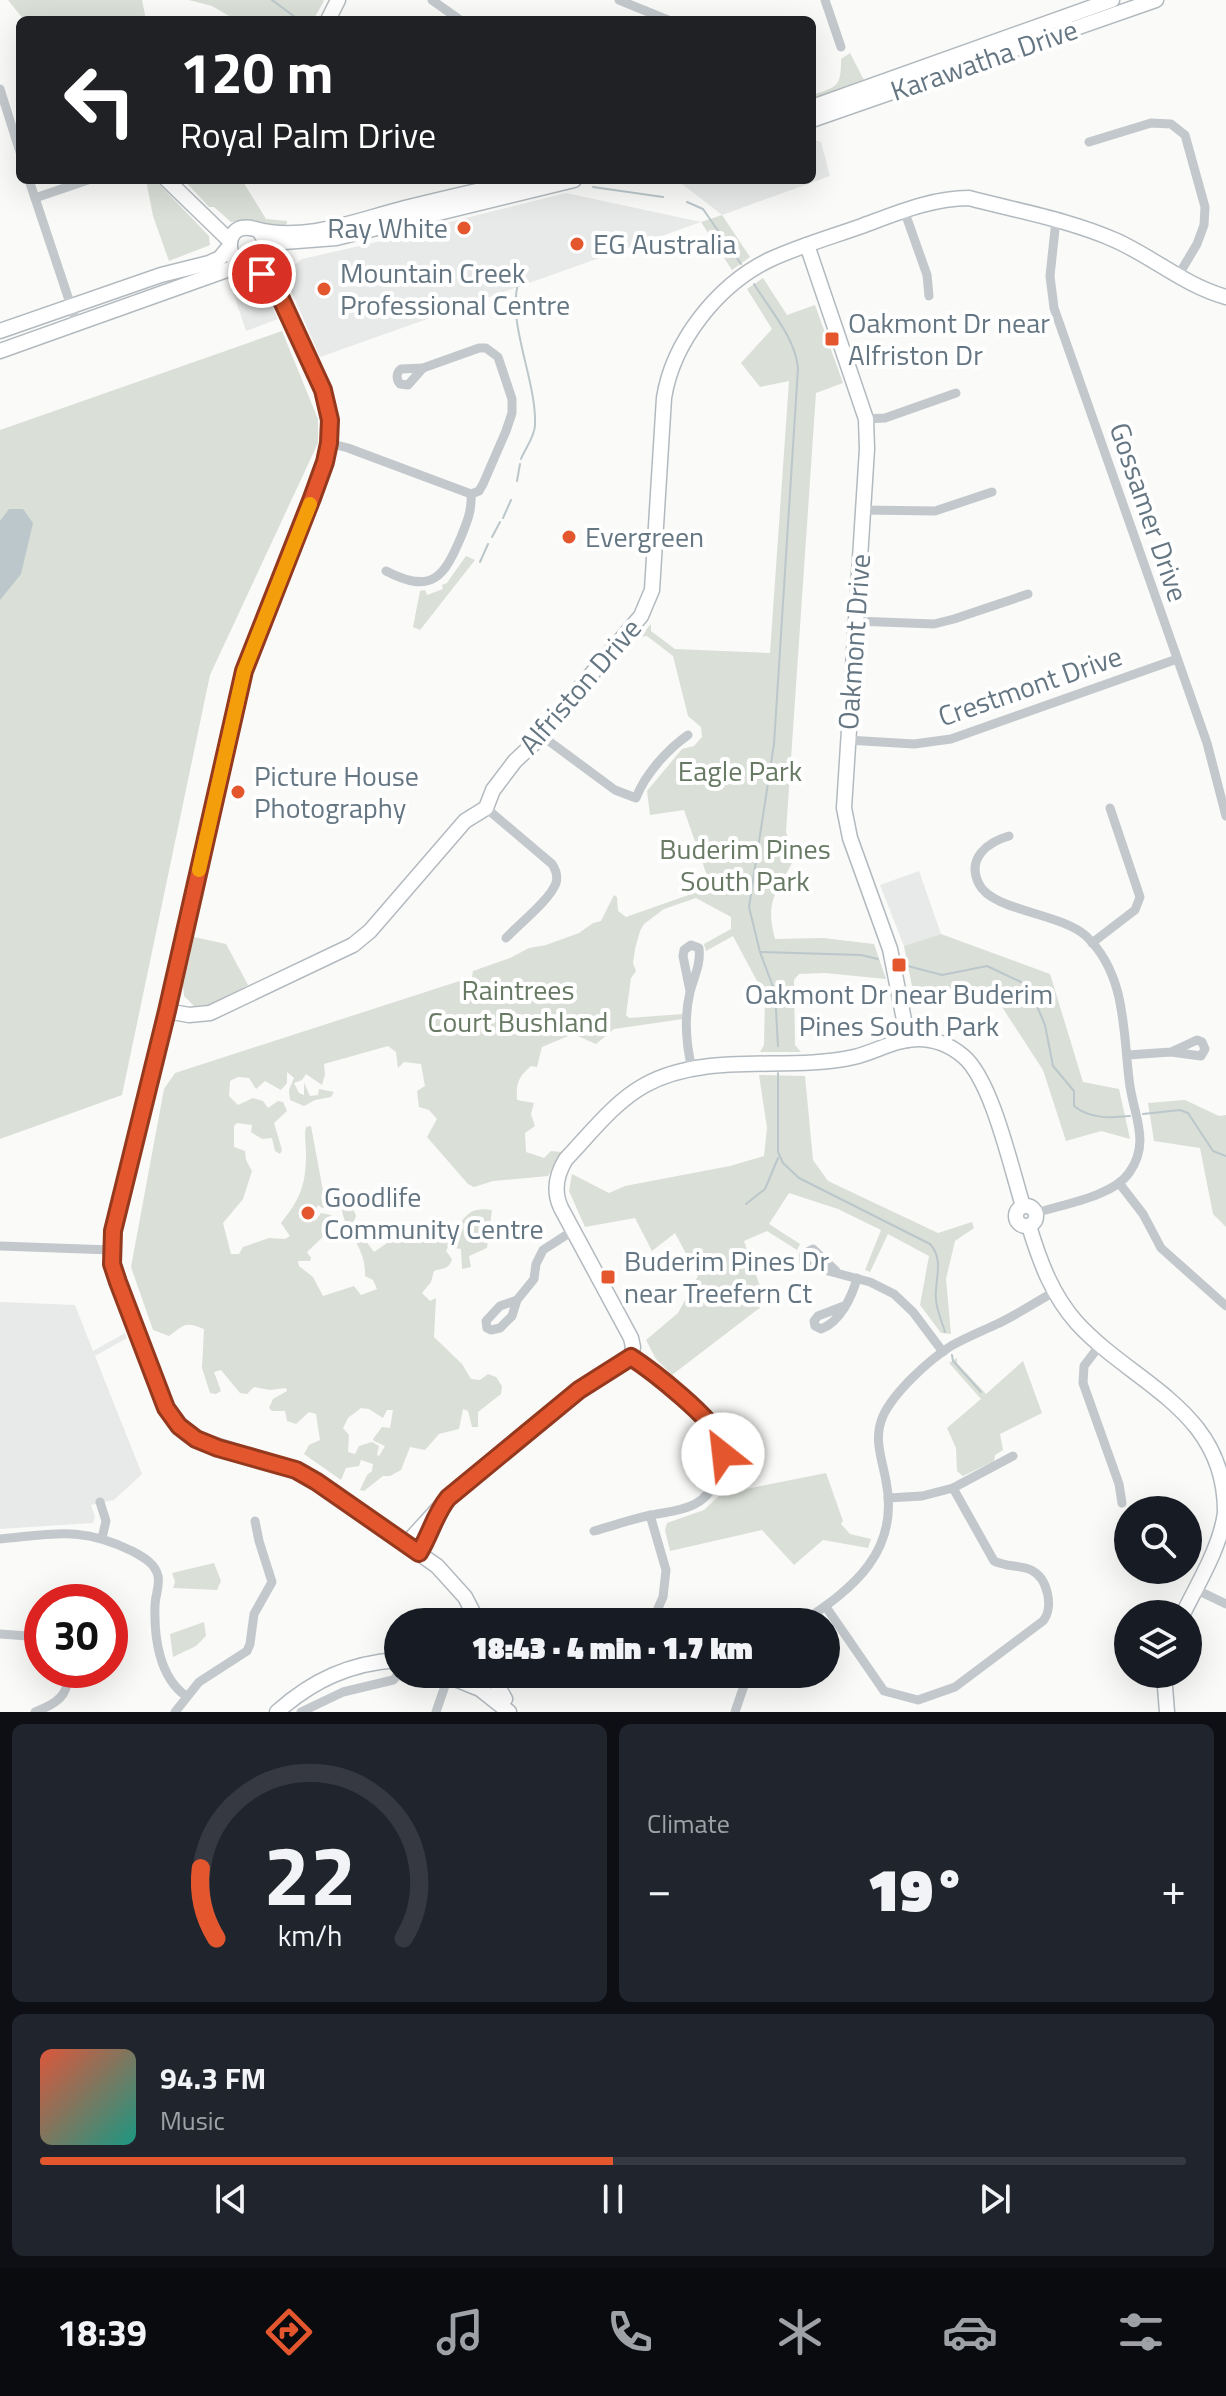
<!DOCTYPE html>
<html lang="en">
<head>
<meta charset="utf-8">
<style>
  :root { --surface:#171b24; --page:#20242c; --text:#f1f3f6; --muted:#9ea1a6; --line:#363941; --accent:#e4572e }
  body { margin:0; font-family:"Titillium Web",sans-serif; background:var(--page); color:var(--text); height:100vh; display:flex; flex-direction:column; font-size:30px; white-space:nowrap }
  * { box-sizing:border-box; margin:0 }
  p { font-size:26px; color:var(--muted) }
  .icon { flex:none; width:44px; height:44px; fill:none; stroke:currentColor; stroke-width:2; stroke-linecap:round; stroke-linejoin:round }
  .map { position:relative; height:1712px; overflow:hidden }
  .side { display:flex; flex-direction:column; gap:12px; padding:12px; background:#0d0f14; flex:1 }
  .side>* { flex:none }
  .hud { position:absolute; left:16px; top:16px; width:800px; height:168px; border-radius:12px; box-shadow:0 8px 32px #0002; background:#202124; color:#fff; overflow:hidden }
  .fabs { position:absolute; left:1114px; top:1496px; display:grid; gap:16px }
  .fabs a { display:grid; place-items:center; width:88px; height:88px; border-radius:50%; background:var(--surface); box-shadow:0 8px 32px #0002; font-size:40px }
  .speed { position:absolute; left:24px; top:1584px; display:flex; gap:16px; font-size:40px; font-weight:700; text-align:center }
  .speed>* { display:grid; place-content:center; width:104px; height:104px; border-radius:50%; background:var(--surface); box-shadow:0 8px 32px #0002; line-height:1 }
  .speed .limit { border:12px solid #d22; background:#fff; color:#111 }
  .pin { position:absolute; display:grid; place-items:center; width:68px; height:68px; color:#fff; margin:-34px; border:4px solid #fff; border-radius:50%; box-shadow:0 2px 8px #0007 }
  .me { position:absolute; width:88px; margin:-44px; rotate:331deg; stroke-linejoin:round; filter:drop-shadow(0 0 6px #0008) }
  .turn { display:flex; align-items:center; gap:28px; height:168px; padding:0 32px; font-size:36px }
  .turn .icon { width:104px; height:104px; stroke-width:2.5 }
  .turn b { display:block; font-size:56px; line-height:68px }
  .big { font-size:60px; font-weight:800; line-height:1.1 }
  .side .widget { flex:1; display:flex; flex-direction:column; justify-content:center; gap:12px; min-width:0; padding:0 28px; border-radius:12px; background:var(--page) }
  .side .dial { align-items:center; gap:0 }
  .dial svg { height:208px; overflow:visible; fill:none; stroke:var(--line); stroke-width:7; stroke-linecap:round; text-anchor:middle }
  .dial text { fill:var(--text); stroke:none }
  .song { display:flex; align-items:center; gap:24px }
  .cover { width:96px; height:96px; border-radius:12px; background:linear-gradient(135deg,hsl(10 70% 55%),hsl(170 70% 35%)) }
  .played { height:8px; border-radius:4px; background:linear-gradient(90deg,var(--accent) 50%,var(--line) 50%) }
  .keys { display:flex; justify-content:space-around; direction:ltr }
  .heat { display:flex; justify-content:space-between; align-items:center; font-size:44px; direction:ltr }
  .side .tiles { flex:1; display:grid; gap:12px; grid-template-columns:1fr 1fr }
  .widget:last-child { grid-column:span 2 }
  .trip { position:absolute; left:384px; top:1608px; width:456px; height:80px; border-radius:40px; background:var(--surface); box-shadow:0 8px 32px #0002; font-weight:800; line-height:80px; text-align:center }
  .menu { display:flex; height:128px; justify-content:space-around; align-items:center; background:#090b0e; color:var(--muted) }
  .menu .icon { width:56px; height:56px }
  .menu .selected { color:var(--accent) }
  .menu b { font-size:36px; color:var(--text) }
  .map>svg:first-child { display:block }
  .built { fill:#e8e9e9 }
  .green { fill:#dadfd7; fill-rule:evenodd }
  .water { fill:#bbc7cb }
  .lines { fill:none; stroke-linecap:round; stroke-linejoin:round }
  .stream { stroke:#bbc7cb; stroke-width:2 }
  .secondary-casing { stroke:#b3babf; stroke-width:17 }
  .street { stroke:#c3c8cc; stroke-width:9 }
  .secondary { stroke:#fff; stroke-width:14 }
  .route-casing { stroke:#94391e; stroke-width:20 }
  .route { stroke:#e4572e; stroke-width:14 }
  .slow { stroke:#f59e0b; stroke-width:14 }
  .poi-dot { fill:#e4572e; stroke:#fff; stroke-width:3 }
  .labels { text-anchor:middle; stroke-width:8; stroke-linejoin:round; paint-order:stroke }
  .street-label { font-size:28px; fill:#657683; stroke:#fff }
  .poi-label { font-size:28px; fill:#657683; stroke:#fff; text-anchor:start }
  .park-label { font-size:28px; fill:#687a64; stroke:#fff }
</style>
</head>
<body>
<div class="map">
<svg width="1226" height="1712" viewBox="0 0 1226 1712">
  <rect width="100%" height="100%" fill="#fafaf8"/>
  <g class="built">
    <polygon points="812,139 821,142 830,176 722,215 677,180 812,180"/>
    <polygon points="566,193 701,222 320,357 290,288 288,275 293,266 302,259 434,229 442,224"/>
    <polygon points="242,277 255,283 266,294 278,319 246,331 229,280"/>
    <polygon points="919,871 941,934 904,946 880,885"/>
    <polygon points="0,1302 75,1305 93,1351 125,1333 127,1338 95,1356 142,1474 114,1500 91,1505 95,1517 93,1523 0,1529"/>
  </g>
  <g class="green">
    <polygon points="8,0 142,0 146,20 24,20"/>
    <polygon points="189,0 323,0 324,1 313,20 236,20 212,6"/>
    <path d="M850,53L864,80L812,100V95C838,87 841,86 841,59Z"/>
    <polygon points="146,180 155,180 209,236 210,245 169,261 153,216"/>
    <polygon points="184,180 242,180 266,219 287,221 287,224 282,227 249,220 231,222 214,207 209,207"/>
    <polygon points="722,215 750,257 732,270 701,222"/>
    <path d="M763,278L787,315L815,305L843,383L816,393L786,832L795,857C778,892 764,899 775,939L823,938L874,944L886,979L825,973L799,974L794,980L795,1045L801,1052H760L764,1045L765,996L733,936L706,951L704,944L731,929V917L696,898L664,909L644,924L640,931L635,949L633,963L636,971L631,978L626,1015L629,1018L683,1014V1019L614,1029L596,1044L573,1034L542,1047L537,1067L531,1066C518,1077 516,1084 517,1100L534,1103L531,1114L535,1126L525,1133L526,1152L544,1158L551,1151L561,1152L548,1176L493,1181L474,1187L468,1184L427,1137L437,1119L429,1110L419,1107L417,1091L425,1086L421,1064L404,1062L398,1068L396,1052L388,1046L324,1064L325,1074L322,1085L306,1074L302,1080L294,1083L299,1093L304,1095V1083L310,1096L318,1095L319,1089L334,1092L331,1097L315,1100L304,1106L290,1100L289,1090L294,1078L287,1072V1083L281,1090L265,1081L256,1089L249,1078L238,1077L230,1081L229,1096L238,1105L253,1098L263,1101L268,1108L278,1101L283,1102L287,1111L274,1123L282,1150L280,1154L275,1151L272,1138L262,1139L251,1132L252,1125L237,1123L234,1126V1147L245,1151L246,1160L252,1171L243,1199L223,1223L231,1254H239L243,1247L269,1238L285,1239L290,1236L281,1223C301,1198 306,1184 306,1153C306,1143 304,1137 306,1127L311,1126L326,1207L322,1208L318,1205L316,1209L306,1207L301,1220L306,1222L316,1220L321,1213L331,1215L334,1222L331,1229L307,1252L311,1258L310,1261H298L299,1266L313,1277L323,1296L354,1286L361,1295L377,1289L373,1280L365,1276C366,1243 344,1236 341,1204L344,1201L351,1203L356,1216L353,1224L374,1252L390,1241L387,1232C394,1225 404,1225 413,1221L416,1226L447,1236C466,1223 463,1205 492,1210L487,1248L469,1256L471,1267L462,1269L461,1249L448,1247L446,1251L452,1259C449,1270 442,1268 434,1271L431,1282L422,1293L430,1301L436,1298L434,1337L462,1364L471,1379L480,1380L488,1374L496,1377L502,1386L501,1394L478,1412V1427H472L468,1411L463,1409L459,1429L439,1434L425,1450L410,1447L401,1470L390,1476H383L364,1491L360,1490L367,1475L372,1471L373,1464L361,1460L359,1466L346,1468L341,1480L304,1454L309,1445L320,1440L316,1414L309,1412L296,1424L287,1421L285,1411H272L269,1408L273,1399L287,1391L286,1388L270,1390L254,1387L247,1394L240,1393L221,1370L214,1372L221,1391L216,1394L210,1393L202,1368L204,1329C183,1321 185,1325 169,1336L153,1330L131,1267L164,1089L175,1073L472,977L473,971L510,958L529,948L546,945L579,933L593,923L601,921L614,895L617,897L618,911L626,917L711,887L684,810L650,815L647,791L682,749L694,746L702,737L701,727L688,716L673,656L647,636L640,637L651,624V631L675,649L770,653L789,381L760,387L741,363L772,329L747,289ZM361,1408L369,1409L383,1418L387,1410H393L390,1428L382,1427L373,1439L374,1441L385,1446L379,1456L377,1455L379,1446L372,1442L359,1446L355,1454L348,1452L349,1435L343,1428L348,1418Z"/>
    <polygon points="282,331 318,419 318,443 210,675 122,1095 0,1139 0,430"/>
    <polygon points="466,556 475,560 420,630 413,627 420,591 425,590 427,595 443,589 442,585 447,583"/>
    <polygon points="941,934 1050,974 1083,1082 1119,1089 1130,1139 1101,1131 1066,1141 1043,1070 1002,1007 978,990 912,986 904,946"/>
    <polygon points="194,937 226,944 248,985 212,1005 194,1006 184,996 183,986"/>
    <polygon points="759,1075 805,1076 813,1160 828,1181 938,1233 972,1222 974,1228 955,1241 946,1279 951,1334 941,1333 920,1305 929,1256 888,1234 870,1272 865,1270 881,1230 838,1209 789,1193 769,1224 800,1244 797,1250 767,1231 744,1241 766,1303 672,1375 656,1359 646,1340 678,1313 698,1276 675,1233 652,1251 635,1218 585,1227 569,1191 572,1174 609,1193 625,1186 730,1166 764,1156 767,1128"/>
    <polygon points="1185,1100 1219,1116 1226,1115 1226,1227 1213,1214 1200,1148 1154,1141 1148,1103"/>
    <polygon points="957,1358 957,1363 986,1394 1023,1361 1042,1413 1000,1434 1003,1450 995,1455 994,1461 963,1476 957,1471 956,1448 947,1428 981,1399 949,1363"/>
    <polygon points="826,1473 843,1521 841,1524 850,1534 871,1539 868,1548 823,1540 794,1565 762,1530 670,1551 665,1530 667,1523 704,1510 721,1494"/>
    <polygon points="214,1563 221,1581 217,1590 173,1588 175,1582 172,1573"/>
    <polygon points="204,1622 206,1636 196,1646 173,1657 170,1634"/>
  </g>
  <polygon class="water" points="9,509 23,509 33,523 21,574 0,600 0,521"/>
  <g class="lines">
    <g class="stream">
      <polyline points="272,0 299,20"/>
      <polyline points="593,187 663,197"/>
      <polyline points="687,202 703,209 741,264"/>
      <path d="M518,284C507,323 537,382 535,425C535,436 525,449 521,459"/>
      <path d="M754,284C770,310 795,337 798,368L774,744L749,907L760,952L775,992L778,1046"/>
      <polyline points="517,481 520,464"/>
      <polyline points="503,518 511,500"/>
      <polyline points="492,537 500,522"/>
      <polyline points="480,562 488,544"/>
      <polyline points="760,952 861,955 878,959"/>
      <path d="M908,966L942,975L987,966L1023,983L1032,994L1045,1025L1053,1066L1074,1091V1106C1090,1119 1110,1118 1130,1116"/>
      <path d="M778,1073V1152L783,1163L799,1178L930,1244C945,1260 934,1281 936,1300C937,1311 942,1322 945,1332"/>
      <polyline points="1143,1114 1180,1110 1188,1113 1213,1151 1226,1156"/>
      <polyline points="746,1204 765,1189 778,1158"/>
      <polyline points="952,1355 953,1361 981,1392"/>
    </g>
    <g class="secondary-casing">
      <g id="secondary">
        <polyline points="328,20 338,0"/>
        <polyline points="812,107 1112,0"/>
        <polyline points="812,120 1156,0"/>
        <polyline points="167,180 230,241"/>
        <path d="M259,231L267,243L264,258C231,292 212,217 255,229C303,243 358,220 405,208C445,198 485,189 525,180"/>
        <polyline points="807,245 866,419 867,449 844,808 850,838 890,949 908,1040"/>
        <polyline points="267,248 284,242 336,238 574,180"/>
        <polyline points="267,253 276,288 323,390 330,420 329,443 325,462 312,498 244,671 167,1011 118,1207 113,1231 112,1264 166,1408 179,1426 196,1439 296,1470 317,1482 437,1566 465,1597 478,1622"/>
        <polyline points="0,331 161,275 209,263 220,258 229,247"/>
        <polyline points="0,351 241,265"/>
        <path d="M167,1011L189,1015L210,1013L353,945L370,931L465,821L486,808L493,790L515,761L542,736L566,704L641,616L652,590L664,398C673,341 718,285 769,260C799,246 831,237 862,226C897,213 932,198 969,198C1018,211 1070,220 1117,241C1154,258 1186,286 1226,297"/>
        <circle cx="1026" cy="1216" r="10"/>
        <path d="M1029,1226C1040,1262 1052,1295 1077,1323C1134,1385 1226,1410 1225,1513C1220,1548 1198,1583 1183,1614"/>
        <path d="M406,1544L448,1498L504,1450L579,1390L631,1357L633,1347L631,1338L561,1208C553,1191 556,1175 566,1159C590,1134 614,1102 645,1085C706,1051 788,1072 854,1057C876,1052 895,1039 918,1039C934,1039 950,1045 963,1056C992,1080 1011,1168 1023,1206"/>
        <polyline points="419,1553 434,1525 438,1510"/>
        <polyline points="443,1674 480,1689 509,1712"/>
        <polyline points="491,1674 505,1699"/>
        <polyline points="1164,1674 1167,1712"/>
        <path d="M277,1712C313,1680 350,1663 398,1660"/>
      </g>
    </g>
    <g class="street">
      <polyline points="432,0 460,20"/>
      <polyline points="619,0 668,20"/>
      <polyline points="825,0 841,47"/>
      <polyline points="0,89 20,152"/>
      <polyline points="1089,142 1151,123 1171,124 1185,135 1205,207 1204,225 1197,244 1178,276"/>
      <polyline points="29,180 77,324"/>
      <polyline points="35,198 88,180"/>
      <polyline points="904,210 927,275 929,296"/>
      <polyline points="1056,220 1050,276 1054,308 1207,743 1226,816"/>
      <polyline points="423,368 479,348 486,348 498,357 512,399 512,413 506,431 483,484 479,491 471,494"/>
      <path d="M423,368L408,385L400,384C396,379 396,373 401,369Z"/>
      <polyline points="866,419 885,418 956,393"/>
      <polyline points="329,443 348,448 471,494"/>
      <polyline points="863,510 935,511 992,492"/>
      <path d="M386,571C432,595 444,577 461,537C467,522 472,511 471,494"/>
      <polyline points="855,621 934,624 954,619 1028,594"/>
      <path d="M542,736L615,790L636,798C645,774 668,749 688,735"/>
      <polyline points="847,740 914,744 951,739 1177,659"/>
      <path d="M486,808L552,864C556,870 558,876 556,883C550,900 519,924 506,938"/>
      <path d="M1009,836C988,842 966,858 979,884C992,911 1061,913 1086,936C1126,974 1123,1030 1129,1079C1132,1113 1152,1141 1129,1173C1112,1197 1063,1204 1036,1213"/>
      <polyline points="1092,943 1135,910 1140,897 1110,808"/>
      <path d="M690,991L683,956L684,950L691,945L699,948C701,965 694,976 690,992C684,1017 686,1044 692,1069"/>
      <polyline points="1128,1055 1171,1052 1201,1056 1205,1049 1202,1042 1197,1040 1171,1052"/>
      <polyline points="1119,1183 1143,1214 1161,1248 1226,1306"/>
      <polyline points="0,1246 111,1250"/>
      <polyline points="836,1271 813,1249 804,1254 804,1262 809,1266 870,1282 894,1294 913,1312 943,1352"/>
      <polyline points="517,1300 500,1306 486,1321 487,1328 491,1330 500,1328 512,1316 517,1300 534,1279 536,1264 543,1250 574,1230"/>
      <path d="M844,1306L818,1316L814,1321L815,1326L821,1329C840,1322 852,1297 857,1278"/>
      <polyline points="1100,1345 1084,1366 1083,1383 1119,1484 1122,1503"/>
      <polyline points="888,1498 922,1496 953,1488 1013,1456"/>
      <polyline points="100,1502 106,1521 102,1538"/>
      <polyline points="650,1515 666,1570 663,1597 652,1622"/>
      <path d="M594,1531C612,1526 629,1520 647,1516C664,1512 680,1512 695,1504C707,1498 713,1488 718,1476C722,1466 725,1451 721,1440C713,1419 651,1370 631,1357"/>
      <path d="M0,1539C54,1534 82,1526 132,1551C143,1557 155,1563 158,1576C160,1586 155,1596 155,1606C154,1637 159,1677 186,1696"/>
      <polyline points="1195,1589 1226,1604"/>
      <path d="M826,1607L884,1691L918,1700L955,1687L1043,1621C1054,1608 1048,1578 1031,1570C1020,1565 1006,1567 994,1561L953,1488"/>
      <polyline points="637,1622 646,1615 654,1614"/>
      <path d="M802,1622C854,1588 900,1551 886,1481C882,1458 873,1439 883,1416C894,1392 929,1360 951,1346C965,1338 980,1332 995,1325C1015,1316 1034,1303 1054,1292"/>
      <polyline points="0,1634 42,1637"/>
      <path d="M35,1712C56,1704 71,1695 67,1670"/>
      <polyline points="175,1712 199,1682 247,1651 250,1644 254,1614 272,1582 259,1541 255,1521"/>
      <polyline points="301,1712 343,1692 393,1680 399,1674"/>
      <polyline points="436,1712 449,1674"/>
      <polyline points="735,1712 748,1674"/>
    </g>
    <use href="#secondary" class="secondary"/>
  </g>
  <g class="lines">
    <g class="route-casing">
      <path id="route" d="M262,274L276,288L323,390L330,420L329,443L325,462L312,498L244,671L167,1011L113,1231L112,1264L118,1282L166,1408L179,1426L196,1439L218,1448L296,1470L317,1482L419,1553C430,1535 435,1514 448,1498L579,1390L631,1357C651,1370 714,1419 721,1441C723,1445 722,1449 723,1454"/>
    </g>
    <use href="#route" class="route"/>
    <polyline class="slow" points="199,870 244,671 310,504"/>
  </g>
  <g class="poi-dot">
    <circle cx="464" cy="228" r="8"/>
    <circle cx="577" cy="244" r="8"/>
    <circle cx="324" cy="289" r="8"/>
    <rect x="824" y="331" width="16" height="16" rx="4"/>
    <circle cx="569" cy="537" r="8"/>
    <circle cx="238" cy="792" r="8"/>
    <rect x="891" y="957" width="16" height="16" rx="4"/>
    <circle cx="308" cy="1213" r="8"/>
    <rect x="600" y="1269" width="16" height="16" rx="4"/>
  </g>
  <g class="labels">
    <g class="street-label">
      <text transform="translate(984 60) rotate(-19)" y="10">Karawatha Drive</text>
      <text transform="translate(1149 512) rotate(71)" y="10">Gossamer Drive</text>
      <text transform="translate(854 642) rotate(-86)" y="10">Oakmont Drive</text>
      <text transform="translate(580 686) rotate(-49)" y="10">Alfriston Drive</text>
      <text transform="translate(1030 686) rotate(-19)" y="10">Crestmont Drive</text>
    </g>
    <g class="poi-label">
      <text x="448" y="238" text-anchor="end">Ray White</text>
      <text x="593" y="254">EG Australia</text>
      <text x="340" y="283">Mountain Creek<tspan x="340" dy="32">Professional Centre</tspan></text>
      <text x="848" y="333">Oakmont Dr near<tspan x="848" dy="32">Alfriston Dr</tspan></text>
      <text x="585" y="547">Evergreen</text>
      <text x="254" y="786">Picture House<tspan x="254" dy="32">Photography</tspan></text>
      <text x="899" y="1004" text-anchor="middle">Oakmont Dr near Buderim<tspan x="899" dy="32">Pines South Park</tspan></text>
      <text x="324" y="1207">Goodlife<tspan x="324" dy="32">Community Centre</tspan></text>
      <text x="624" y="1271">Buderim Pines Dr<tspan x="624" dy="32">near Treefern Ct</tspan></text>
    </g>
    <g class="park-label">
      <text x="740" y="781">Eagle Park</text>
      <text x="745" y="859">Buderim Pines<tspan x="745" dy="32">South Park</tspan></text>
      <text x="518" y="1000">Raintrees<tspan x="518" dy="32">Court Bushland</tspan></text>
    </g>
  </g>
</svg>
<div class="fabs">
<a><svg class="icon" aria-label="search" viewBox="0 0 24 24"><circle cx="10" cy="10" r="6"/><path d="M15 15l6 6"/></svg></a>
<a><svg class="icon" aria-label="layers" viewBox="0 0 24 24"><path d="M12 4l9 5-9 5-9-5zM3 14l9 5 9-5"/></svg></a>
</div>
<div class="speed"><div class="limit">30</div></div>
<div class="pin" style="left:262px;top:274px;background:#d93025"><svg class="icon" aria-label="arrive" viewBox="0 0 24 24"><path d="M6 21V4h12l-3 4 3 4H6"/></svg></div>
<svg class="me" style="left:723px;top:1454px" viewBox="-20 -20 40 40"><circle r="19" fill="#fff"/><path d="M0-13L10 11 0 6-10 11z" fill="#e4572e"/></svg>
<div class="trip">18:43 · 4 min · 1.7 km</div>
<div class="hud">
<div class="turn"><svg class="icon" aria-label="left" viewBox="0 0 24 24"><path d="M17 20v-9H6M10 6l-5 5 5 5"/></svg><div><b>120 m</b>Royal Palm Drive</div></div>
</div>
</div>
<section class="side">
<div class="tiles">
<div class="widget dial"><svg viewBox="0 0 100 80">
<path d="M14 69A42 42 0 1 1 86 69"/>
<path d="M14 69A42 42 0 0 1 8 42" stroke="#e4572e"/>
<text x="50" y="56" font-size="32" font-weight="700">22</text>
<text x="50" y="72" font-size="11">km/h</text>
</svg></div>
<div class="widget"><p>Climate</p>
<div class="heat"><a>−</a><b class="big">19°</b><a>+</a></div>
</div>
<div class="widget">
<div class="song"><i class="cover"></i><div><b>94.3 FM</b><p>Music</p></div></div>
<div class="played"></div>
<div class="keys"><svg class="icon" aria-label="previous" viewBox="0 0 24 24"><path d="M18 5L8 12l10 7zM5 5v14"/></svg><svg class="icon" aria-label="pause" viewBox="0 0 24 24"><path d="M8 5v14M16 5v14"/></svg><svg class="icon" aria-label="next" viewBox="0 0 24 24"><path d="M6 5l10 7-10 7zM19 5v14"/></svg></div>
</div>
</div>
</section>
<nav class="menu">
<b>18:39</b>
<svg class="icon selected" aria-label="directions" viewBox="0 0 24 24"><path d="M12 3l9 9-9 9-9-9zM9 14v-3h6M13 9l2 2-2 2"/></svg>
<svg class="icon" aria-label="music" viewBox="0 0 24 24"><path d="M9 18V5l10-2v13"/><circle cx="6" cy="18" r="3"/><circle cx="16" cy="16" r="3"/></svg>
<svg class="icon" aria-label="phone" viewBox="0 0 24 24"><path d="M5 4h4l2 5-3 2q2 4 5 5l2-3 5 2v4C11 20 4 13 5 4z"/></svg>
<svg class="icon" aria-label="climate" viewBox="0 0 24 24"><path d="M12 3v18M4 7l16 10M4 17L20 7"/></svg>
<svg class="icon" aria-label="car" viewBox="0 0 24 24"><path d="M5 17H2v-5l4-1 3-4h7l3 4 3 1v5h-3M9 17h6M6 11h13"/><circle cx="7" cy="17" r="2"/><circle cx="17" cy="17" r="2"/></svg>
<svg class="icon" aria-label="filters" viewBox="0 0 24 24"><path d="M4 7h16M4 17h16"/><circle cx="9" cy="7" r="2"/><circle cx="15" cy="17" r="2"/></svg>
</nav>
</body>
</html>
